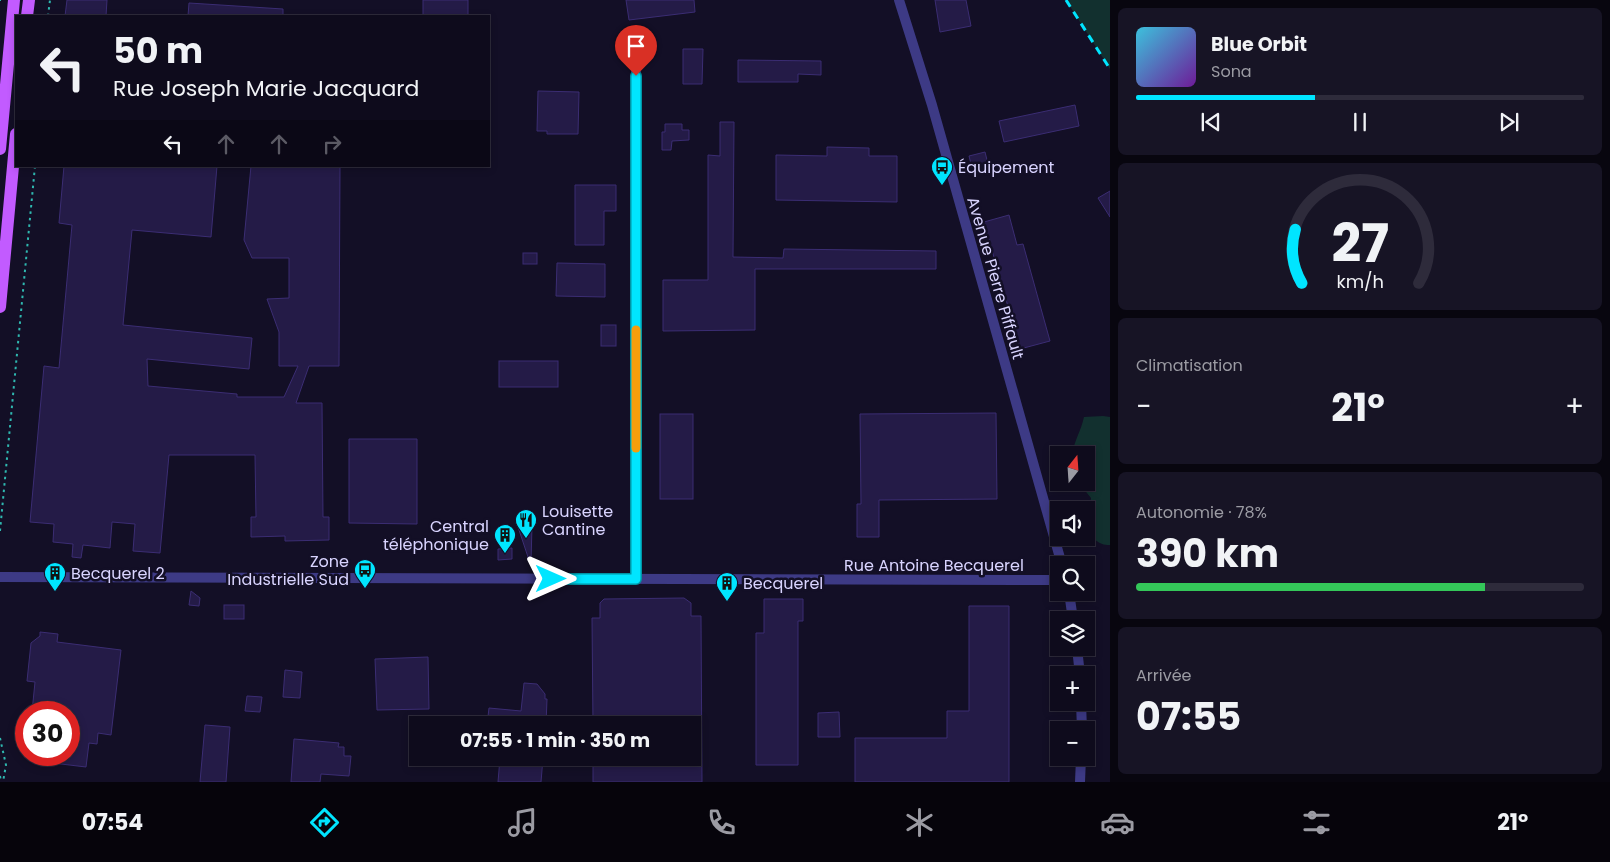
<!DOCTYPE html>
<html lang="fr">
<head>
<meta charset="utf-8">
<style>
  :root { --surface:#0e0b1c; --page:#171425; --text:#f1f3f6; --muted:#9b9ba3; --line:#2e2b3b; --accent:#00e5ff }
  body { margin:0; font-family:Poppins,sans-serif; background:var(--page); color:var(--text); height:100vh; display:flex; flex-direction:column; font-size:19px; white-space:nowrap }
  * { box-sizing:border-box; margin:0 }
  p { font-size:16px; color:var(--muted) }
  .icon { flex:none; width:28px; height:28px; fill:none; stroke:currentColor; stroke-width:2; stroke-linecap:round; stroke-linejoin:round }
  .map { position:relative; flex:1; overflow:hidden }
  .drawer { display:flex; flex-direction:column; gap:8px; padding:8px; background:#08060f; width:500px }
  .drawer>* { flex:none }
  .banner { position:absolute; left:15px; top:15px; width:475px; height:152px; border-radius:0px; box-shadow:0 2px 8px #0003,0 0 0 1px var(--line); background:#0e0b1c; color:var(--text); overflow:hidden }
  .needle { width:32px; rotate:17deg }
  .controls { position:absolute; left:1050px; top:446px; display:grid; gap:10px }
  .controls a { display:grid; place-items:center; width:45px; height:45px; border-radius:0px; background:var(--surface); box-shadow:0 2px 8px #0003,0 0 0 1px var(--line); font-size:25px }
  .speed { position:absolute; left:15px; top:701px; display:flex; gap:10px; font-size:25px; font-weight:700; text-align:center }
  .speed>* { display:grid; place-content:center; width:65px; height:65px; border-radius:50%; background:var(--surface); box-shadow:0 2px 8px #0003,0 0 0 1px var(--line); line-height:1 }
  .speed .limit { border:8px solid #d22; background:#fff; color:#111 }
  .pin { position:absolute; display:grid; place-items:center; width:42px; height:42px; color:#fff; margin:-51px -21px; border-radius:50% 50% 50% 0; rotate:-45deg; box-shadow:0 0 5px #0007 }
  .pin .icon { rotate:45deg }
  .me { position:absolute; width:55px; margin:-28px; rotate:90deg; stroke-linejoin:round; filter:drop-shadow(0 0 4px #0008) }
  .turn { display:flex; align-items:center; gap:18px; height:105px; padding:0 15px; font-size:22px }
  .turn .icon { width:65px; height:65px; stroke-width:2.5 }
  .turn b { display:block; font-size:35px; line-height:42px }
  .lanes { display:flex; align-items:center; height:48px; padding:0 15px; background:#0003; justify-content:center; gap:25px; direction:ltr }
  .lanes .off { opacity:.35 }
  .big { font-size:38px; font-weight:700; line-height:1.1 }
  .drawer .tile { flex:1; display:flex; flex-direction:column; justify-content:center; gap:8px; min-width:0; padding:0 18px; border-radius:8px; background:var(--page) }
  .drawer .dial { align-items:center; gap:0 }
  .dial svg { height:130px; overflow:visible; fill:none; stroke:var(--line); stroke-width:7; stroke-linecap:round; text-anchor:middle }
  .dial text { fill:var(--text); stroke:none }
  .song { display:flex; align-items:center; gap:15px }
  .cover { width:60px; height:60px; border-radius:8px; background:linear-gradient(135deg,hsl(190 70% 55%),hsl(280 70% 35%)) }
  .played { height:5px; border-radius:2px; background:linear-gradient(90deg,var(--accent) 40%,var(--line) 40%) }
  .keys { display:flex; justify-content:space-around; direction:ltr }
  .heat { display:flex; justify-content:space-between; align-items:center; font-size:28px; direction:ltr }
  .charge { height:8px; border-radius:4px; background:linear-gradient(90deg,#34c759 78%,var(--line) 0) }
  .trip { position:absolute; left:409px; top:716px; width:292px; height:50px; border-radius:0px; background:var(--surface); box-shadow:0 2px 8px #0003,0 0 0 1px var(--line); font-weight:700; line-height:50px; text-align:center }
  .menu { display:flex; height:80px; justify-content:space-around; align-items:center; background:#06040b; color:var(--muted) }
  .menu .icon { width:35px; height:35px }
  .menu .on { color:var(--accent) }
  .menu b { font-size:22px; color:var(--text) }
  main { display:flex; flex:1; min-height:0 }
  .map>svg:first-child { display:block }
  .green { fill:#12302f }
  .building { fill:#241b47; stroke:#3b2d73 }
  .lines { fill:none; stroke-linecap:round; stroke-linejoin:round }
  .path { stroke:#2fb8b0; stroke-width:2; stroke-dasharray:2.5 4; stroke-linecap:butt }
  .street { stroke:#3d3a85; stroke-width:10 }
  .primary { stroke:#c25bff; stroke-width:12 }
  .rail { stroke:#00e5ff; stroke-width:3; stroke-dasharray:8 6; stroke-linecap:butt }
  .route-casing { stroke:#0095a6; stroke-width:12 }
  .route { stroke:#00e5ff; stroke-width:9 }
  .slow { stroke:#f59e0b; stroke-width:9 }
  .labels { text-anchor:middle; stroke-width:5; stroke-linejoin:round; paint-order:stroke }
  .poi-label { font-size:16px; fill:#d9d4ff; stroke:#130f26; text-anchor:start }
  .street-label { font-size:16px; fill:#d9d4ff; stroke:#130f26 }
</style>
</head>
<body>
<main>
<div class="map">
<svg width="1110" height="782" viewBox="0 0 1110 782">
  <rect width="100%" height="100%" fill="#130f26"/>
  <g class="green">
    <polygon points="1066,0 1110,0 1110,69"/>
    <path d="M1103,416L1110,417V545C1103,545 1101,544 1095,540C1079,529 1089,514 1091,498L1079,483L1086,482V455H1072C1074,441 1081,431 1084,417Z"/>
  </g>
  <g class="building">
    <polygon points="67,0 107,0 106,16 65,16"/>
    <rect x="423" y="0" width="45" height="16"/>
    <polygon points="626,0 694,0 695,12 629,20"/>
    <polygon points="935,0 966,0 971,26 940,32"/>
    <polygon points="189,3 283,9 283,16 188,16"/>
    <polygon points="683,49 703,49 702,84 683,84"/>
    <polygon points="738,60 821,61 821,75 798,74 798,82 738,82"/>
    <polygon points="538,91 579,92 578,134 547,134 547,131 537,131"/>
    <polygon points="1075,105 1079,126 1004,142 999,121"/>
    <polygon points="720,122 734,122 733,257 783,258 784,249 936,251 936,269 755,269 755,330 663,331 663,280 708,280 708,155 720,156"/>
    <polygon points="665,124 682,124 682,130 689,130 689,140 672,141 671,150 662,150 662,132 665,132"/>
    <polygon points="827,147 869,148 869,156 897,156 897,202 776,200 776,155 827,156"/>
    <polygon points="985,152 988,164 972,168 969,156"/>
    <polygon points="64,166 217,166 211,237 132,230 123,325 252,338 249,369 147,359 148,386 237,394 237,397 284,397 298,366 279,366 279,332 267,299 289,298 289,258 252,258 244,240 251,166 340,166 339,366 309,366 296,403 322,403 323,517 329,517 329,540 285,541 285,536 251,537 251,517 256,517 255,455 169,455 160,553 133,551 135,524 112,522 110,548 83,545 81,558 72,557 73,544 53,542 54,524 30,522 44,366 59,368 72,225 59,223"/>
    <polygon points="575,185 616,185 616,211 604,211 604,245 575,245"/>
    <polygon points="1110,191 1110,217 1098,198"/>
    <polygon points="1009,215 1017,245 1023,244 1050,341 1020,349 984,222"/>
    <rect x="523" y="253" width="14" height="11"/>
    <polygon points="557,263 605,264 605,297 556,296"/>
    <rect x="601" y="325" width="15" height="21"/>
    <rect x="499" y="361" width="59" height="26"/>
    <polygon points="996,413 997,499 879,500 879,537 857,537 857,504 861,504 860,414"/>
    <rect x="660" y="414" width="33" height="85"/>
    <polygon points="349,439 417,439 417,524 349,523"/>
    <polygon points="517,524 532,525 531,563 530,563"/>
    <polygon points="512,548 512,559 498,560 498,549"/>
    <polygon points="191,591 200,598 199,606 189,605"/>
    <polygon points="684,598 691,603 691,616 701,616 702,782 593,782 593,758 692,758 692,725 593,725 592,618 600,618 600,603 604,599"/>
    <polygon points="764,599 803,599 803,621 798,621 798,765 756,765 756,633 764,633"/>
    <rect x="224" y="605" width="20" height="14"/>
    <polygon points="969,606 1009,606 1009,782 855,782 855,738 947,738 947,711 969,711"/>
    <polygon points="40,632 58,634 57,642 121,650 111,735 98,733 97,744 89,743 86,767 36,761 36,755 69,755 69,712 32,712 35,682 27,681 31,643 40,636"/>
    <polygon points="428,657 429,709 377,710 375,659"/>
    <polygon points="285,670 302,672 300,698 283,697"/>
    <polygon points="524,683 537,684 545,694 545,699 547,699 546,725 487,725 489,708 521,711"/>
    <polygon points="247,696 262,697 260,712 245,711"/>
    <polygon points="839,712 840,737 818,737 818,713"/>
    <polygon points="205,725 230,727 226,782 200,782"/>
    <polygon points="294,739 339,743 338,747 344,747 344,756 351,756 349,776 321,774 320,782 291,782"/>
    <polygon points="500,758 543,758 541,782 498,782"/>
  </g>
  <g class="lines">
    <g class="path">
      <polyline points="0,1 0,0"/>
      <polyline points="48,16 50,0"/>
      <polyline points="0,531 35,166"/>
      <polyline points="0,738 6,765 3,782"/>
      <polyline points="0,776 1,782"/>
    </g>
    <g class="street">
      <polyline points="899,0 932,105 1062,565"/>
      <polyline points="0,577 1059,580"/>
      <polyline points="635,579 636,57"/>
      <polyline points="1069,592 1073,620"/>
      <polyline points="1077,648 1080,675"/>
      <polyline points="1081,702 1082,730"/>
      <polyline points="1080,782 1081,758"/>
    </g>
    <g class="primary">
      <polyline points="27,16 29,0"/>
      <polyline points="0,149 14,0"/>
      <polyline points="0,307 16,134"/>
    </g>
    <polyline class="rail" points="1066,0 1110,69"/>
  </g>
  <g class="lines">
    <g class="route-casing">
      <polyline id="route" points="551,579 636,579 636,76"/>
    </g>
    <use href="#route" class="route"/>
    <polyline class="slow" points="636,448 636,330"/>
  </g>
  <defs>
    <g id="bus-pin" transform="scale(1.125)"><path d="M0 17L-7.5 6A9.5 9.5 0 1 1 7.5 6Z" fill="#00e5ff" stroke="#130f26"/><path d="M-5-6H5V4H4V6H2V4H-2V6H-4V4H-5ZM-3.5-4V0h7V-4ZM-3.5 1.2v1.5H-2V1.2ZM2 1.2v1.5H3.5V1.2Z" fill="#111"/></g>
    <g id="restaurant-pin" transform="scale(1.125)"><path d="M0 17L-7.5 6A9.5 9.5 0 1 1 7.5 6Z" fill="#00e5ff" stroke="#130f26"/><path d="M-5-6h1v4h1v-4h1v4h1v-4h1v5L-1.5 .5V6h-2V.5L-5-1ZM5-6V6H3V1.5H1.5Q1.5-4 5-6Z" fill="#111"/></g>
    <g id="building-pin" transform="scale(1.125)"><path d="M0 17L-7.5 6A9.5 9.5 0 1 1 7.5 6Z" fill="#00e5ff" stroke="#130f26"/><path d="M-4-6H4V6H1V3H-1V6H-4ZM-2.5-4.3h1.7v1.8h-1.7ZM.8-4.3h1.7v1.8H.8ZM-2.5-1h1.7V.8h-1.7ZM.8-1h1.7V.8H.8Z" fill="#111"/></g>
  </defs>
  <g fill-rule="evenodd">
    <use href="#bus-pin" x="942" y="167"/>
    <use href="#restaurant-pin" x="526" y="520"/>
    <use href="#building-pin" x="505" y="535"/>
    <use href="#bus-pin" x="365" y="570"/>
    <use href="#building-pin" x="55" y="573"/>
    <use href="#building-pin" x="727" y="583"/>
  </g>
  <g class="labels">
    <g class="poi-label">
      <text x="958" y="173">Équipement</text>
      <text x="542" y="517">Louisette<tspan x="542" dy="18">Cantine</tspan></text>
      <text x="489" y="532" text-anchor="end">Central<tspan x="489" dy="18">téléphonique</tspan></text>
      <text x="349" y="567" text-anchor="end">Zone<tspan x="349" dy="18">Industrielle Sud</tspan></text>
      <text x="71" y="579">Becquerel 2</text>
      <text x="743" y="589">Becquerel</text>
    </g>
    <g class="street-label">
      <text transform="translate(996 278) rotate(74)" y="6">Avenue Pierre Piffault</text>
      <text x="934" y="571">Rue Antoine Becquerel</text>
    </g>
  </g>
</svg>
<div class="controls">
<a><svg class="needle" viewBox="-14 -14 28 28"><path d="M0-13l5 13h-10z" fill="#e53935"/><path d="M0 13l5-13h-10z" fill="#9b9ba3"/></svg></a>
<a><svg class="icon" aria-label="sound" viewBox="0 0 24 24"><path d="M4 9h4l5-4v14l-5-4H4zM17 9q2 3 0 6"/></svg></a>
<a><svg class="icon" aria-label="search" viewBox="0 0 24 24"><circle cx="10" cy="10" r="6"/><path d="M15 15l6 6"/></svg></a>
<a><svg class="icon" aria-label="layers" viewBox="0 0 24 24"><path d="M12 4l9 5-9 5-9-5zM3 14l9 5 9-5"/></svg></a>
<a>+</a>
<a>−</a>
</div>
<div class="speed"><div class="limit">30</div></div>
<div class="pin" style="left:636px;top:76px;background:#d93025"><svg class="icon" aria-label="arrive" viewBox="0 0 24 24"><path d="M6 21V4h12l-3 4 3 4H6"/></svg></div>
<svg class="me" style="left:551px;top:579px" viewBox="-20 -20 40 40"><path d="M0-17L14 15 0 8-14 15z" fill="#00e5ff" stroke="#fff" stroke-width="4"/></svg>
<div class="trip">07:55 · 1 min · 350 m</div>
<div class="banner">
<div class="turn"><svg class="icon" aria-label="left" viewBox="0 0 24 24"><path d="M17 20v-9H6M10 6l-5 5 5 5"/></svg><div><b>50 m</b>Rue Joseph Marie Jacquard</div></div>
<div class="lanes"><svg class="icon" aria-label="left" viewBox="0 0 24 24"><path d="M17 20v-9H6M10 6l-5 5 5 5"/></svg><svg class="icon off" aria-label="ahead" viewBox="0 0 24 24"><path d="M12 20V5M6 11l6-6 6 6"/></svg><svg class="icon off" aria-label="ahead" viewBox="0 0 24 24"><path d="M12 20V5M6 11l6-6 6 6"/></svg><svg class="icon off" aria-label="right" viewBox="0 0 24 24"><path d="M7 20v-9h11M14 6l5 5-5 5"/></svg></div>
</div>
</div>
<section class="drawer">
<div class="tile">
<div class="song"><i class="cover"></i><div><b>Blue Orbit</b><p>Sona</p></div></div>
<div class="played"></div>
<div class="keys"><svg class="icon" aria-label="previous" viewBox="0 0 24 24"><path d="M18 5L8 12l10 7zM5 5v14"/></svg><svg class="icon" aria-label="pause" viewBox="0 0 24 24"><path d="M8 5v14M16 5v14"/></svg><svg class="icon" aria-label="next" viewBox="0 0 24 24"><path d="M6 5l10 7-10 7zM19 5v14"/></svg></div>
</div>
<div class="tile dial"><svg viewBox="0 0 100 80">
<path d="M14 69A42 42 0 1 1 86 69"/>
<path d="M14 69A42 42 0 0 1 10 36" stroke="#00e5ff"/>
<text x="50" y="56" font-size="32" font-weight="700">27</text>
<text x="50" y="72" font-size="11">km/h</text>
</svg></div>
<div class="tile"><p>Climatisation</p>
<div class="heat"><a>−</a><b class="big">21°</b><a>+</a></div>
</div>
<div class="tile"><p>Autonomie · 78%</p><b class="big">390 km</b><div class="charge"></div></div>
<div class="tile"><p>Arrivée</p><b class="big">07:55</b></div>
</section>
</main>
<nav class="menu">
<b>07:54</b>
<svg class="icon on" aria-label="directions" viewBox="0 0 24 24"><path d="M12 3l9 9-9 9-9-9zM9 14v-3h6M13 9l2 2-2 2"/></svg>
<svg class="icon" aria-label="music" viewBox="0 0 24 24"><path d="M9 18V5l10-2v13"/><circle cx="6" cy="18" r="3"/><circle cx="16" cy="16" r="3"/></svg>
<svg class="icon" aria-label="phone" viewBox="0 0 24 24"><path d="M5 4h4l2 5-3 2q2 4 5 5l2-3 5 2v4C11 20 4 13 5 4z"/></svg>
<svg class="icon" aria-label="climate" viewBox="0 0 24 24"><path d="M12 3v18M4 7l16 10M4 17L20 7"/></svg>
<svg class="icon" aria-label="car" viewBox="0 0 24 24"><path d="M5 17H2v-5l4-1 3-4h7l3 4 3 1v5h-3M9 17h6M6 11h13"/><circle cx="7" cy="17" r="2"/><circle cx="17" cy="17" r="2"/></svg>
<svg class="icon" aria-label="filters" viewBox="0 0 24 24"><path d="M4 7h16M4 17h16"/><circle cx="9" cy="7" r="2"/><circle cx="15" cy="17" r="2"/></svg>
<b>21°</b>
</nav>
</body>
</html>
